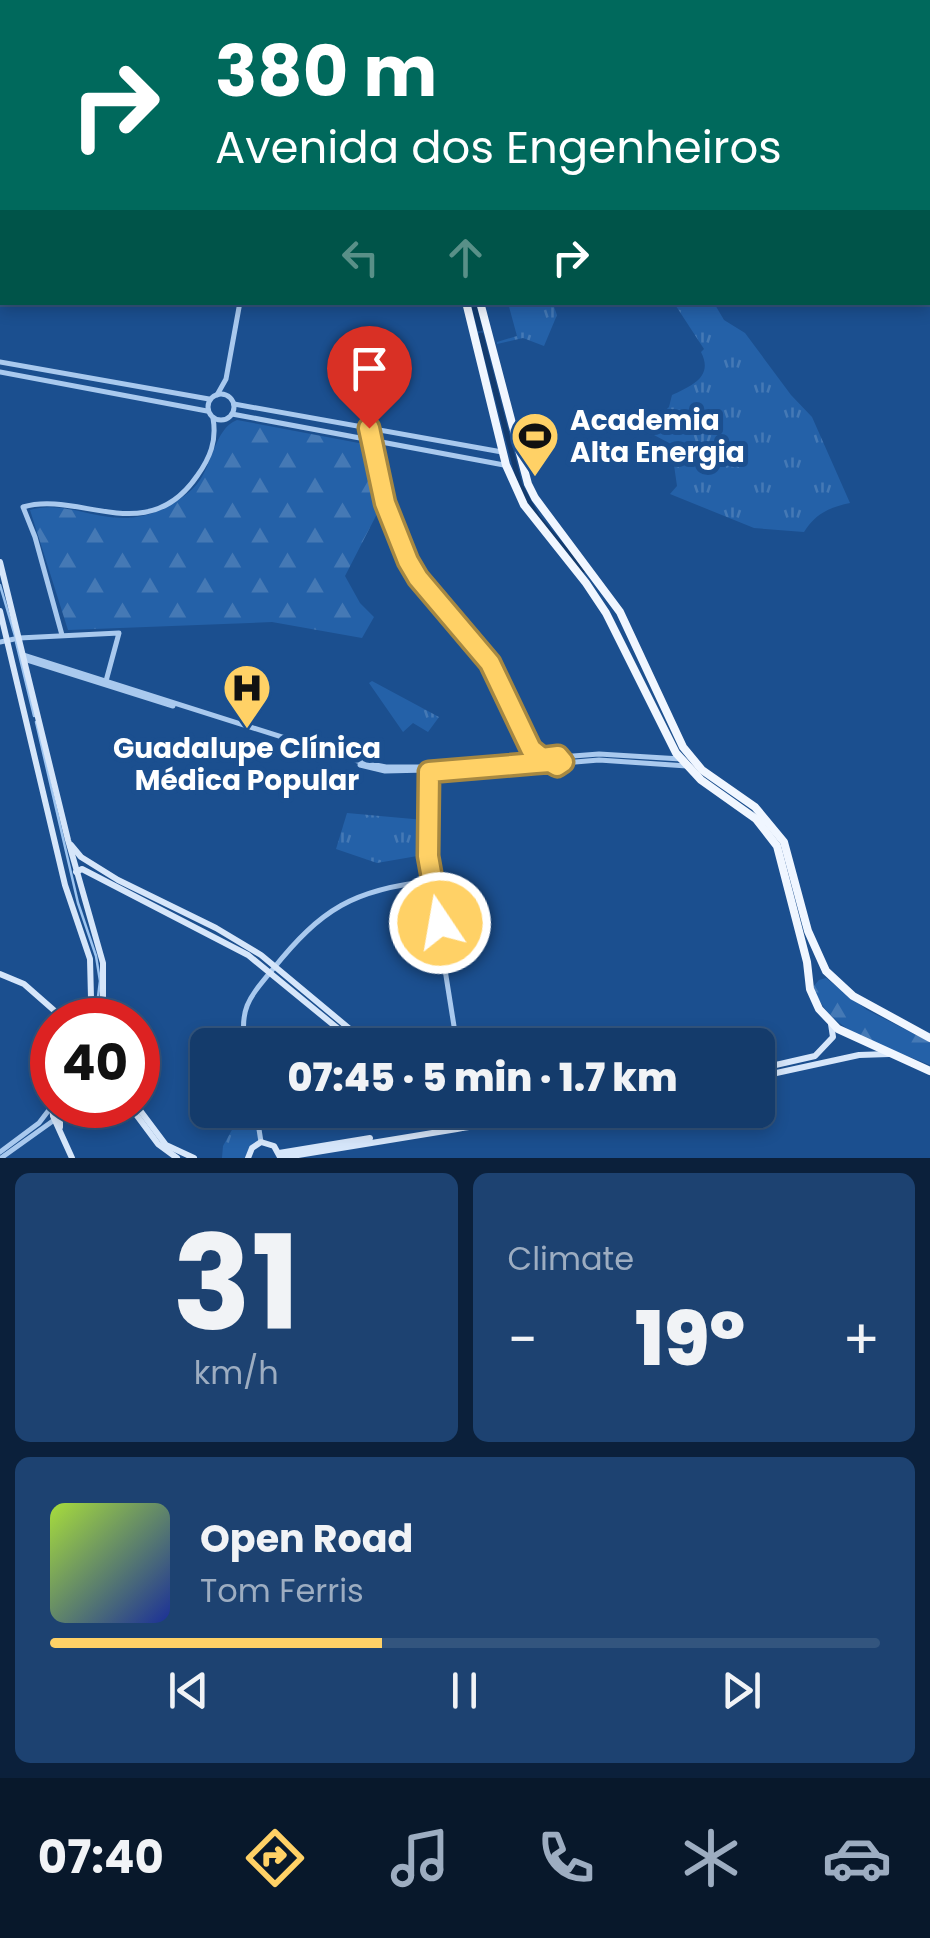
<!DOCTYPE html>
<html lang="en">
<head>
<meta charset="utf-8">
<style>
  :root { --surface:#143b6b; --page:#1d4271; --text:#f1f3f6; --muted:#9dadc1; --line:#33557e; --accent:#ffd166 }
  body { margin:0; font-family:Poppins,sans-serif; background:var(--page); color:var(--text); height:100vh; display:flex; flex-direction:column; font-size:38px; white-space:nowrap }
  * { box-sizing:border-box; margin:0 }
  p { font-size:32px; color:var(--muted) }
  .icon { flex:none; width:55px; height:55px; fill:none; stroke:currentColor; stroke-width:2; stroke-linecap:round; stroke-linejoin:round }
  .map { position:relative; height:1158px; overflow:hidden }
  .drawer { display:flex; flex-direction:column; gap:15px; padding:15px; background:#0b203b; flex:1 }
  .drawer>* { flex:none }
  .banner { position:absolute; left:0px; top:0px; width:930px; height:305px; box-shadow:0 5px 15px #0003,0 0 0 2px var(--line); background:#00695c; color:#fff; overflow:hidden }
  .speed { position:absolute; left:30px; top:998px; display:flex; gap:20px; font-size:50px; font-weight:700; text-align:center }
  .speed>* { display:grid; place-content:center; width:130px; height:130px; border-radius:50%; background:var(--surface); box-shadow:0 5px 15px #0003,0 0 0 2px var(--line); line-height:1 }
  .speed .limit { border:15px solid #d22; background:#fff; color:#111 }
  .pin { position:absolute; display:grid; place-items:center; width:85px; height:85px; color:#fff; margin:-102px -42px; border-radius:50% 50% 50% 0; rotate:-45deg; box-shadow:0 0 10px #0007 }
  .pin .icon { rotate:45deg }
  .me { position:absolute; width:110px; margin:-55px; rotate:348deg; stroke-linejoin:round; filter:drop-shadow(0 0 8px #0008) }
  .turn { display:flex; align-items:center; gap:35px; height:210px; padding:0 50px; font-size:45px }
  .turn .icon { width:130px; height:130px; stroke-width:2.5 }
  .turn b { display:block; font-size:70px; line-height:85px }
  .lanes { display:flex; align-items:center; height:95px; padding:0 50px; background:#0003; justify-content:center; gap:50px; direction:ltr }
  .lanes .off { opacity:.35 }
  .big { font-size:75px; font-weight:800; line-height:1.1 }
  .drawer .card { flex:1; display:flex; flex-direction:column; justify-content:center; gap:15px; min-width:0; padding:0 35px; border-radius:15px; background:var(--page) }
  .drawer .dial { align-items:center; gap:0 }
  .dial b { font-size:130px; line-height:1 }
  .song { display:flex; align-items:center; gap:30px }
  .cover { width:120px; height:120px; border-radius:15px; background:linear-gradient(135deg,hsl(80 70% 55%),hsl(230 70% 35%)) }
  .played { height:10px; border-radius:5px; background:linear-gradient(90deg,var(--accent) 40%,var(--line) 40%) }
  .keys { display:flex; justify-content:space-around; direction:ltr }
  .heat { display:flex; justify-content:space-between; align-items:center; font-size:55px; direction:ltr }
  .drawer .tiles { flex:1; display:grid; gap:15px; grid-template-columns:1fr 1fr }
  .card:last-child { grid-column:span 2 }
  .trip { position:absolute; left:190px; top:1028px; width:585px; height:100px; border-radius:15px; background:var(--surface); box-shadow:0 5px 15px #0003,0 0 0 2px var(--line); font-weight:800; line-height:100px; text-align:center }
  .menu { display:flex; height:160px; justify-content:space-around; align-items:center; background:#08182b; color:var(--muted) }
  .menu .icon { width:70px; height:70px }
  .menu .on { color:var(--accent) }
  .menu b { font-size:45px; color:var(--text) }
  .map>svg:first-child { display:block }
  .grass { fill:url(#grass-tufts) }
  .forest { fill:url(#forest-firs) }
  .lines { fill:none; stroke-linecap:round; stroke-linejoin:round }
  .stream { stroke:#9cc4f0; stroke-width:2.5 }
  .canal { stroke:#123a6d; stroke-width:5 }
  .tertiary { stroke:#a9c9ee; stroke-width:5 }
  .secondary { stroke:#d6e6fa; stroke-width:6 }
  .primary { stroke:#f0f6ff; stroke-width:8 }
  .route-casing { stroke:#a68842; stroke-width:25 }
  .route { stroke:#ffd166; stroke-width:18 }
  .labels { text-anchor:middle; stroke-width:10; stroke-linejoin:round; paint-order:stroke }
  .poi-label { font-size:28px; font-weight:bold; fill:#fff; stroke:#1b4f8f; text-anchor:start }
</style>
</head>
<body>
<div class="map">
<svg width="930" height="1158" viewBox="0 0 930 1158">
  <defs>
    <pattern id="grass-tufts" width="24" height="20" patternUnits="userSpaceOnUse" patternTransform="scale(2.5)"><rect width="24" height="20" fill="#2461a8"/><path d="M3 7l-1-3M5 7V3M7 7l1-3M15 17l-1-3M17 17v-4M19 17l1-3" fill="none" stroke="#4579b5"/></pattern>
    <pattern id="forest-firs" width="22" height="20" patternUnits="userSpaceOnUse" patternTransform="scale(2.5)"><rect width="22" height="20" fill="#2461a8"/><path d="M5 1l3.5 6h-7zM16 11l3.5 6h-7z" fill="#4579b5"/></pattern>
  </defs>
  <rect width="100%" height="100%" fill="#1b4f8f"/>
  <g class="grass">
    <polygon points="508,303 553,304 557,315 544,346 523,338 497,344 497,342 517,336"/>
    <path d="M674,303H714L724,320L745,333L791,395L812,417L850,503C830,507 815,514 804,532L754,528L670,494L677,486L671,444L654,435L652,423L669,407L672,395C691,386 714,377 701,352L704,349Z"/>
    <polygon points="372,681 439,717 428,732 413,723 403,732 369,683"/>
    <polygon points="347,813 424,820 423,855 377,863 336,849"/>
    <polygon points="243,1110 253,1110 259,1141 249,1148 245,1158 222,1158 223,1146"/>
  </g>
  <g class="forest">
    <path d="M237,420L364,444L379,510L345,576L360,603L374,617L362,638L272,622L68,630L30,510C74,497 113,536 166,507C177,501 190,493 197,484C213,465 214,429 237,420Z"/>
    <path d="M826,978L867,1010L930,1042V1065C888,1047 830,1035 813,987L819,980Z"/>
  </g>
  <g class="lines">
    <g class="stream">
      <polyline points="65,0 66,2"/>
      <polyline points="0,183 2,180"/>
      <polyline points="0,585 15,636"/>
      <polyline points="16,642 34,716"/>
      <polyline points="36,722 78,903 96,956 100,981 97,1005 90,1020"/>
    </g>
    <g class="canal">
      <polyline points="363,0 366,2"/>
      <polyline points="473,302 480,329"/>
      <polyline points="481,335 520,485 537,516 583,570"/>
    </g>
    <g class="tertiary">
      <polyline points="855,0 855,2"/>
      <polyline points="928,241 930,246"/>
      <polyline points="0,362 209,399"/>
      <polyline points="0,372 207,411"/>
      <circle cx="221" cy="407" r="13"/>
      <polyline points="217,395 226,379 240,302"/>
      <polyline points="234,404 502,452"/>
      <polyline points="232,414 504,465"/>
      <polyline points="369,428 385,503 405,554 418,577 496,673 531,749 542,758"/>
      <path d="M62,635L35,537L23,507C79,490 147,549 197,476C210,458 217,441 213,418"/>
      <polyline points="0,642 19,638 119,633 106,681"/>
      <polyline points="23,655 361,762 386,767 427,767"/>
      <polyline points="24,659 173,706"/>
      <circle cx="558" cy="761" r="5"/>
      <polyline points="560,757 599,754 681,759"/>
      <polyline points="563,763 599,760 687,766"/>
      <polyline points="360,765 385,771 427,770"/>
      <polyline points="430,766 555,757"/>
      <polyline points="431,771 553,763"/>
      <polyline points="429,772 427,856 457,1045"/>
      <path d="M245,1045C239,1007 250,997 273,969C321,909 354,889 431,881"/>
      <polyline points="256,1110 261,1142"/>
      <polyline points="0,1152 39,1123 52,1106"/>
      <polyline points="1,1158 57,1118"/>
    </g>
    <g class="secondary">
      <polyline points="56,0 58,2"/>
      <polyline points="72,0 74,2"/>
      <polyline points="319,2 323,0"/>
      <polyline points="0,172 2,169"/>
      <polyline points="0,189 2,186"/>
      <polyline points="0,562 68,840 103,963 103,996 96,1020"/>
      <polyline points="0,611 65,885 90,959 91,998 86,1013 79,1020"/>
      <polyline points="71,845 81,857 118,880 216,928 261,955 369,1045"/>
      <polyline points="76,872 82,869 248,955 358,1045"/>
      <polyline points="0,974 24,984 65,1020"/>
      <polyline points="758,1069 815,1056 833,1037 831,1024"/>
      <polyline points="758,1077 859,1055 889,1054"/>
      <polyline points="52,1104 53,1116 72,1158"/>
      <polyline points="129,1105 158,1144 177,1158"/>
      <polyline points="136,1105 166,1145 194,1158"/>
      <polyline points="438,1110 455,1124"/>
      <polyline points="446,1110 458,1121"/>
      <polyline points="462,1123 543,1110"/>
      <polyline points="60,1127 60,1105"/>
      <polyline points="462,1128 584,1110"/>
      <polyline points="279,1153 370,1138"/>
      <polyline points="248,1158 252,1148 261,1142 274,1146 280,1157"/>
      <polyline points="280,1158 457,1129 455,1124 461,1122 462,1128 457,1129"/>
    </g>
    <g class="primary">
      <polyline points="353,0 356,2"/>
      <polyline points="372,0 374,2"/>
      <polyline points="326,2 335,0"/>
      <polyline points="466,302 506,465 524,505 586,583 606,613 676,753 701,780 756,819 777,846 807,962 810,989 819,1009 838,1029 930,1071"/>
      <polyline points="480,302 528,484 535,498 620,612 683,747 702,770 755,807 784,842 808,931 826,971 853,996 930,1038"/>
    </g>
  </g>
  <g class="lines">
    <g class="route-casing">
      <polyline id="route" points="369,428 385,503 408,561 418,578 490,663 531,749 542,758 558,756 563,762 557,766 550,762 536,763 429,772 428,856 440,923"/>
    </g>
    <use href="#route" class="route"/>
  </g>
  <defs>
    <g id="stadium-pin" transform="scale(2.5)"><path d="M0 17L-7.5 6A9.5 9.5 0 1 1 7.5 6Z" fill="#ffd166" stroke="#1b4f8f"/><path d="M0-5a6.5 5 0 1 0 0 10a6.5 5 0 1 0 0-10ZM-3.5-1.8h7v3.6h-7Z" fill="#111"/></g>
    <g id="hospital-pin" transform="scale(2.5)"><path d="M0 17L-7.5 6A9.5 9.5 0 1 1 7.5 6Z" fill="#ffd166" stroke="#1b4f8f"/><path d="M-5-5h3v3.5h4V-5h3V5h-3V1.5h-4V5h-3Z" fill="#111"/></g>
  </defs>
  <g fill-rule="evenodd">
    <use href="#stadium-pin" x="535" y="436"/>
    <use href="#hospital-pin" x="247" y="688"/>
  </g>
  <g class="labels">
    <g class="poi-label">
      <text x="570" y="430">Academia<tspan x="570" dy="32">Alta Energia</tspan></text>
      <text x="247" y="758" text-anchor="middle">Guadalupe Clínica<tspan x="247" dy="32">Médica Popular</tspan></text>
    </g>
  </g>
</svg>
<div class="speed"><div class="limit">40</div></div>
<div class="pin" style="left:369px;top:428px;background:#d93025"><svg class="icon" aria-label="arrive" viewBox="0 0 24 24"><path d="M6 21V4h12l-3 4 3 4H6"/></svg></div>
<svg class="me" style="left:440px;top:923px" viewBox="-20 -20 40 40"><circle r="17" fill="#ffd166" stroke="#fff" stroke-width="3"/><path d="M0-11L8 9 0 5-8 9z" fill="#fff"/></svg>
<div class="trip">07:45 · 5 min · 1.7 km</div>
<div class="banner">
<div class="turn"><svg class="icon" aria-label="right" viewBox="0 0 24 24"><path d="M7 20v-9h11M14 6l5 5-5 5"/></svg><div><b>380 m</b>Avenida dos Engenheiros</div></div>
<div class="lanes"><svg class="icon off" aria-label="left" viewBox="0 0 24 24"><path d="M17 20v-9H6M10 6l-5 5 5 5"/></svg><svg class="icon off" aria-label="ahead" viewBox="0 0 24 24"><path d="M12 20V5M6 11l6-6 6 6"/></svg><svg class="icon" aria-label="right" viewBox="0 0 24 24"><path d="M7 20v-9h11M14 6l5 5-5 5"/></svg></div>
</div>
</div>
<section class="drawer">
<div class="tiles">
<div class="card dial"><b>31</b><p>km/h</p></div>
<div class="card"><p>Climate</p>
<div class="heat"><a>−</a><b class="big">19°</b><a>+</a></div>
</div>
<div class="card">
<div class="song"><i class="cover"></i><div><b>Open Road</b><p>Tom Ferris</p></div></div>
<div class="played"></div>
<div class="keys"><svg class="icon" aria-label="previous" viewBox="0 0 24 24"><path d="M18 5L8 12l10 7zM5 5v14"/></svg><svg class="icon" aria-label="pause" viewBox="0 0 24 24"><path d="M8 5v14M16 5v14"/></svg><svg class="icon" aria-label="next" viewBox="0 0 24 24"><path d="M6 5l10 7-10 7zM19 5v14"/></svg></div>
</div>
</div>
</section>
<nav class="menu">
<b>07:40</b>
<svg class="icon on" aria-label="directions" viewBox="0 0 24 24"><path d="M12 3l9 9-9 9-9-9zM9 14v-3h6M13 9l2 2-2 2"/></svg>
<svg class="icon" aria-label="music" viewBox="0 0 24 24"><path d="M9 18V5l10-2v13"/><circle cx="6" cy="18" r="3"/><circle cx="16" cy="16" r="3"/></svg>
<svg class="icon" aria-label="phone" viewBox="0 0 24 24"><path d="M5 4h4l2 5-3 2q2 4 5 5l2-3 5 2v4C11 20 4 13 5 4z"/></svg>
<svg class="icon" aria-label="climate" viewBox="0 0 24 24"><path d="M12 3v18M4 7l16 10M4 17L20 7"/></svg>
<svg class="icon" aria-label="car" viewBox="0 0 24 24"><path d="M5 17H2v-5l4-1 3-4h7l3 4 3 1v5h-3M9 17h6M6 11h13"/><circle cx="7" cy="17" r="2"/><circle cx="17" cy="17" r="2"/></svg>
</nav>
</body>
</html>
